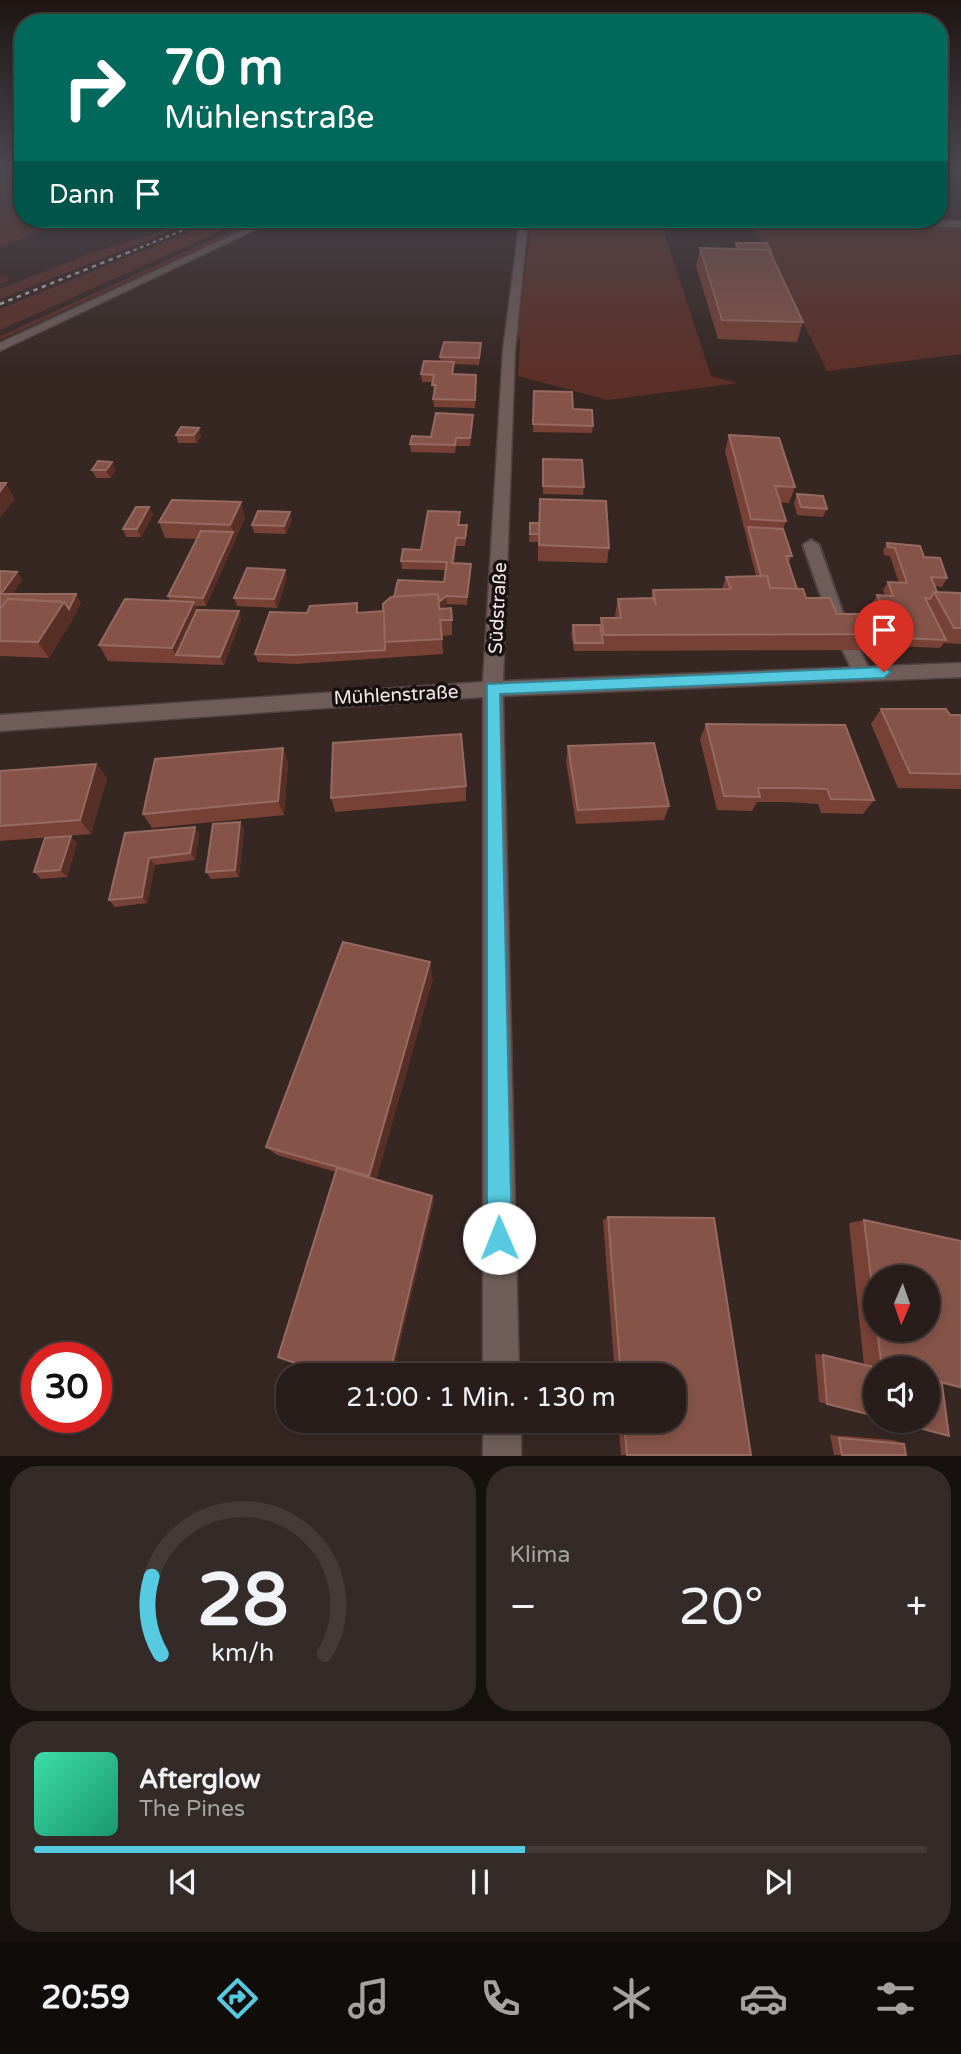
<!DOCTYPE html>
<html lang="de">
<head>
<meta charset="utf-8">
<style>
  :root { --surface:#281d1a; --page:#342a27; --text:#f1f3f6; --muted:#a5a2a2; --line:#443b39; --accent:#55cae0 }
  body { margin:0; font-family:"Varela Round",sans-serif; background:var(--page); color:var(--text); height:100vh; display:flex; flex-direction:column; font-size:26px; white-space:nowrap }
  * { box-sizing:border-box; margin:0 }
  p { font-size:23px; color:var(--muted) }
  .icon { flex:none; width:38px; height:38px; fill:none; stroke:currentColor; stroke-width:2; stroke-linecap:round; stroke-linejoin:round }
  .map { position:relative; height:1456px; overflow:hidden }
  .sheet { display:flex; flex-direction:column; gap:10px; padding:10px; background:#16100e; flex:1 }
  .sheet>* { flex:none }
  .banner { position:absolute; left:14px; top:14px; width:934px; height:214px; border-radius:28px; box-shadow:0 4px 10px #0003,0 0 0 2px var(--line); background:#00695c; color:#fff; overflow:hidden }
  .needle { width:46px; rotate:182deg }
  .fabs { position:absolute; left:863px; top:1265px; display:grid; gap:14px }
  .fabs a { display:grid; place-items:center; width:77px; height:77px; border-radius:50%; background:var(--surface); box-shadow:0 4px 10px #0003,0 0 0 2px var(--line); font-size:35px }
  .speed { position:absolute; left:21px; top:1342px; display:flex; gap:14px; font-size:35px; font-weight:700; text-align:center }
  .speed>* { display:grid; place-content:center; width:91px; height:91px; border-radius:50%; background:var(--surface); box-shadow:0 4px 10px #0003,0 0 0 2px var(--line); line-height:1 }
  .speed .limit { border:10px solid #d22; background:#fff; color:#111 }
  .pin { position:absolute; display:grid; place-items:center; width:60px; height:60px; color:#fff; margin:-72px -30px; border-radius:50% 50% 50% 0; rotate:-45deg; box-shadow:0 0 7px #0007 }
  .pin .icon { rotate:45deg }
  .me { position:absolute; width:77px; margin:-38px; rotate:359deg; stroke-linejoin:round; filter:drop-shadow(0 0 5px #0008) }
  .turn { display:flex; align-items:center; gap:24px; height:147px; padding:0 35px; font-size:32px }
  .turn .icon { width:91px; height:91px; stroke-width:2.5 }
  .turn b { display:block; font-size:49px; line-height:60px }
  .then { display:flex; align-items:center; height:66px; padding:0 35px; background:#0003; gap:14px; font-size:26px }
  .big { font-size:52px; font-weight:600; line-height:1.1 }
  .sheet .tile { flex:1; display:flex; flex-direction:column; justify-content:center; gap:10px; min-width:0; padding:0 24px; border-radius:28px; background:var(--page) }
  .sheet .dial { align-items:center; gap:0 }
  .dial svg { height:182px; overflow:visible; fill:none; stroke:var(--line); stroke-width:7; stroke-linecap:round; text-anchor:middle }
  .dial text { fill:var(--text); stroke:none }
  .song { display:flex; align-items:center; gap:21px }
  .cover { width:84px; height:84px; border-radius:10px; background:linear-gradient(135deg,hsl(160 70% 55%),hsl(160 70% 35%)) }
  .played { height:7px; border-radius:4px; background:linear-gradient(90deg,var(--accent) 55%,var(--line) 55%) }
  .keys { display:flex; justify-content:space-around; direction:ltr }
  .heat { display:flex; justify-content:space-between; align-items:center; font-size:38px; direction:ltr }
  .sheet .tiles { flex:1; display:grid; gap:10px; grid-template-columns:1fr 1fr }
  .tile:last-child { grid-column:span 2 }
  .trip { position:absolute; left:276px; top:1363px; width:410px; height:70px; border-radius:28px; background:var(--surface); box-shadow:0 4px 10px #0003,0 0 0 2px var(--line); font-weight:600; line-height:70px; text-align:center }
  .dock { display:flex; height:112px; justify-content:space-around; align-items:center; background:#100c0a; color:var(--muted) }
  .dock .icon { width:49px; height:49px }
  .dock .current { color:var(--accent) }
  .dock b { font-size:32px; color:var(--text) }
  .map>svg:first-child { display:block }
  .green { fill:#5c3028 }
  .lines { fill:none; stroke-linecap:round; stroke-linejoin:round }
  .service-casing { stroke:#504341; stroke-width:4 }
  .minor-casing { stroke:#504341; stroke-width:3 }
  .secondary-casing { stroke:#504341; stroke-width:3 }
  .service { fill:#6e5d59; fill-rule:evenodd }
  .minor { fill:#6e5d59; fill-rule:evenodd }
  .secondary { fill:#6e5d59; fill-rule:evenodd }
  .rail-far1 { stroke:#c1b6b2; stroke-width:2; stroke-dasharray:3.5 3.5; stroke-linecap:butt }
  .rail { stroke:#c1b6b2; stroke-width:2.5; stroke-dasharray:4.5 4.5; stroke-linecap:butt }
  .wall { fill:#784135; fill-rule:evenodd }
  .shaded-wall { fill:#582f26 }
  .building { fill:#855348; stroke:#976a61; stroke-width:2 }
  .route { fill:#55cae0; stroke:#378392; stroke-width:2 }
  .labels { text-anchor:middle; stroke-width:7; stroke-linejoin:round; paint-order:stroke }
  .street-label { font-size:19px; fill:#f3e9e6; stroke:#181110 }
</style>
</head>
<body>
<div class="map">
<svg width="961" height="1456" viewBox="0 0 961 1456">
  <rect width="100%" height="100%" fill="#362723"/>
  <g class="green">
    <polygon points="0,169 23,169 23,219 75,219 0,247"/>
    <polygon points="200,219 176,229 0,299 0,289 95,252"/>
    <polygon points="221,219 248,219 0,330 0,309"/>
    <polygon points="257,219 264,219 0,340 0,336"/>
    <polygon points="547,221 661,223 711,376 738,383 608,400 518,376 520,340 517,335 531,224"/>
    <polygon points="748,222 961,226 961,354 827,371 763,242"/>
  </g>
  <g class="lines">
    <g class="service-casing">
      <g id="service">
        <polygon points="811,540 819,545 846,622 844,626 838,628 830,622 803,545"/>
        <polygon points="851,643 857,645 871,673 868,678 862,680 856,678 842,649"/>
      </g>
    </g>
    <g class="minor-casing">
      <g id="minor">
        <polygon points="520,219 528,219 515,350 503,681 961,663 961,677 503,696 519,1376 483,1376 483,697 0,731 0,715 483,682 503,350"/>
        <polygon points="677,219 961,221 961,227 681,222"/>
        <rect x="483" y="1421" width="38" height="35"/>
      </g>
    </g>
    <g class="secondary-casing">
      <polygon id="secondary" points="267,219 278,219 0,351 0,343"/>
    </g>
    <use href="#service" class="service"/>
    <use href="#minor" class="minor"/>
    <use href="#secondary" class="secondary"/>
    <polyline class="rail-far1" points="127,253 211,219"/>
    <polyline class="rail" points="0,304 132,251"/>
  </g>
  <g class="wall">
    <polygon points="736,243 772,254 772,256 803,322 797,342 718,339 696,266 700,248 734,249"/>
    <polygon points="481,350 479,365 454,364 453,374 476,375 475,408 434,407 433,399 435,392 433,392 433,382 422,382 421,374 441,362 440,357"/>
    <polygon points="534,391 573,409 593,426 592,433 533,432"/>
    <polygon points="473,422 470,446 456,446 455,453 411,452 410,444"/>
    <polygon points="199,428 201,436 197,443 178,443 176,435"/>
    <polygon points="729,435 795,487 789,503 780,502 786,521 783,529 792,556 788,564 797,589 806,598 871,634 862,650 574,651 571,633 573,625 600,625 601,618 615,618 615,615 618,599 651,598 653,590 722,589 726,577 756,576 725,451"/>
    <polygon points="543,459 584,487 583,495 543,494"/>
    <polygon points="92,470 116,470 110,478 96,478"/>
    <polygon points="797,494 827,509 823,517 797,515 794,503"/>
    <polygon points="540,499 609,548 607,563 538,561 538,540 538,542 529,542 530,523 538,523"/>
    <polygon points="149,507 153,515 141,537 126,537 123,529"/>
    <polygon points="460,512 460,525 467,533 465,546 456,546 454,563 471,564 467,605 447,604 440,609 452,620 452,635 442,636 443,654 296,664 258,662 255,654 307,613 358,613 384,611 444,582 446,570 402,569 401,561 421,550"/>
    <polygon points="245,518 206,606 196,606 197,610 241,619 224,665 108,661 99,645 170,601 168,596 197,539 165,538 159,522"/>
    <polygon points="292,520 286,534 254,533 252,525"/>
    <polygon points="887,543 924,557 947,578 942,587 934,586 937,592 961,593 961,644 944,643 940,648 892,646 872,603 877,595 885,595 883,590 888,582 899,583 890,556 884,555 883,551"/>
    <polygon points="0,571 17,572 22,580 12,594 81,602 74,617 49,658 0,656"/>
    <polygon points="287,578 277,608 237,606 234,598"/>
    <polygon points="881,709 950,715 961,715 961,789 898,788 871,724"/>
    <polygon points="706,724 874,800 863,814 821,813 818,804 786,802 757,802 752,811 717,810 700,739"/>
    <polygon points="568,746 669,806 664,820 576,824 566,761"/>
    <polygon points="283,748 288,763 284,815 152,828 143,814"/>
    <polygon points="96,764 107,778 91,834 0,841 0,771"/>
    <polygon points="466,786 466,801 335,812 331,798"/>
    <polygon points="240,822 244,829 239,877 211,879 206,872"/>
    <polygon points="125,833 199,834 195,860 155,865 147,903 115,907 109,900"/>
    <polygon points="77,843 67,877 41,879 34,872"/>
    <polygon points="433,978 376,1180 432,1196 434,1200 392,1376 333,1376 336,1172 277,1155 266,1147"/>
    <polygon points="608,1217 751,1455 621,1455 618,1421 674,1421 674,1376 615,1376 603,1220"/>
    <path d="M864,1220L961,1241V1389L928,1380V1368H879L864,1365L849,1223ZM875,1278L928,1330H875Z"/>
    <polygon points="815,1354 823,1355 875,1416 819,1402"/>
    <polygon points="830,1435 893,1440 904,1444 906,1455 834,1455"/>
  </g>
  <g class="shaded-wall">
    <polygon points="6,275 9,281 0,284 0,277"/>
    <polygon points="473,415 473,422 470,446 470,438"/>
    <polygon points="199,428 201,436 197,443 194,435"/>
    <polygon points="112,462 116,470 110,478 106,470"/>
    <polygon points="6,483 15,499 0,518 0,491"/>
    <polygon points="241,502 245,518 206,606 203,598 233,532 230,525"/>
    <polygon points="149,507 153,515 141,537 137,529"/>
    <polygon points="290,512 292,520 286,534 284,526"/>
    <polygon points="471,564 471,572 467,605 467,597"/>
    <polygon points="285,570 287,578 277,608 274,599"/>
    <polygon points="17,572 22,580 6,602 1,594"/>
    <polygon points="76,594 81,602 74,617 49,658 38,642 64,602"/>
    <polygon points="446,596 447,604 439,610 438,602"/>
    <polygon points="194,602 200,617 176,655 180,664 172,648"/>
    <polygon points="239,611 241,619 224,665 220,657"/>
    <polygon points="283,748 288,763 284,815 278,801"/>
    <polygon points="96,764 107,778 91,834 80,820"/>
    <polygon points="240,822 244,829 239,877 235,870"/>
    <polygon points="195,827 199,834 195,860 190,853"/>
    <polygon points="71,836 77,843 67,877 60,870"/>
    <polygon points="149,858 155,865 147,903 142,897"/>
    <polygon points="430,962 433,978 375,1183 369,1176"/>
    <polygon points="432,1196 434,1200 392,1376 389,1376"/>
  </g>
  <g class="building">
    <polygon points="736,243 767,243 772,254 770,254 769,250 739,249"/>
    <polygon points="700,248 769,250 803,322 722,320"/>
    <polygon points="444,342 481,343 479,358 440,357"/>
    <polygon points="424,361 454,362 452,374 476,375 475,400 433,399 436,385 432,385 434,375 421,374"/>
    <polygon points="534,391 572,392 573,409 592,410 593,426 533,424"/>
    <polygon points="436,413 473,415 470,438 456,438 455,445 410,444 412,436 431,437"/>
    <polygon points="181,427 199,428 194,435 176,435"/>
    <polygon points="729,435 779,438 795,487 775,486 786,521 751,519"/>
    <polygon points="543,459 582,460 584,487 543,486"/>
    <polygon points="98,461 112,462 106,470 92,470"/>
    <polygon points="0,483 6,483 0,491"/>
    <polygon points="797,494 823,496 827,509 801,507"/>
    <polygon points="540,499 606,501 609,548 539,545"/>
    <polygon points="172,500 241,502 230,525 159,522"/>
    <polygon points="136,507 149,507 137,529 123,529"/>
    <polygon points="258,511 290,512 284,526 252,525"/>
    <polygon points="428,511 460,512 458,525 467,525 465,538 456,538 452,563 471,564 467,597 446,596 439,602 438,594 394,597 398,580 444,582 447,562 401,561 403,549 421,550"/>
    <rect x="530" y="523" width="9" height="11"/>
    <polygon points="748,527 783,529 792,556 786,556 797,589 770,588 767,576 761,576"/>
    <polygon points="201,531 233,532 203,598 168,596"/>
    <polygon points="887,543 920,546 924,557 940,558 947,578 931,577 937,592 934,592 930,599 925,598 946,640 897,638 877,595 893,596 888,582 907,583 895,548 888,547"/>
    <polygon points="247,568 285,570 274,599 234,598"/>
    <polygon points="0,571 17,572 1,594 76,594 69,609 64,602 8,599 0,609"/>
    <polygon points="767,576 770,588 803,589 806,598 830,598 837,614 864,614 871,634 604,635 601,618 621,618 618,599 653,598 656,605 653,590 731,589 726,577"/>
    <polygon points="934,592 961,593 961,628 954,628"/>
    <polygon points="438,594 439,609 451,608 452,620 440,620 442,639 384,642 383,604 391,597"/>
    <polygon points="8,599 64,602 38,642 0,641 0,609"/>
    <polygon points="125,599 194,602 172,648 99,645"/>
    <polygon points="357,603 357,613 384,611 385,650 294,655 255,654 270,612 307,613 310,606"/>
    <polygon points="197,610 239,611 220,657 176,655"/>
    <polygon points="573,625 600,625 603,643 575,643"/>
    <polygon points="881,709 946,709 950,715 961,715 961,774 910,773"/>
    <polygon points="706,724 845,725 874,800 831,799 827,789 794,788 758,788 760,797 724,796"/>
    <polygon points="461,734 466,786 331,798 333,743"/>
    <polygon points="654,743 669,806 578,810 568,746"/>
    <polygon points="283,748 278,801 143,814 155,759"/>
    <polygon points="96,764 80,820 0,826 0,771"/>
    <polygon points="240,822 235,870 206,872 213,824"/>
    <polygon points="195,827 190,853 149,858 142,897 109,900 125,833"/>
    <polygon points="71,836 60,870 34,872 45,838"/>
    <polygon points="343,942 430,962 369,1176 266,1147"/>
    <polygon points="337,1168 432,1196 389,1376 333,1376 278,1357"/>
    <polygon points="608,1217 714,1218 751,1455 627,1455 624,1421 674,1421 674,1376 621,1376"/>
    <polygon points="864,1220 961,1241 961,1387 928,1379 928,1368 882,1368 877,1330 928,1330 928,1278 875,1278 875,1310"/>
    <polygon points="823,1355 878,1368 875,1368 875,1416 827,1404"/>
    <polygon points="928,1381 942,1384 949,1436 893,1421 928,1421"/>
    <polygon points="839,1438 904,1444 906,1455 842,1455"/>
  </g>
  <linearGradient id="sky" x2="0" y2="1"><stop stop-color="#1e1513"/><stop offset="0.45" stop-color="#4c4750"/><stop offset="1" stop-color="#4c4750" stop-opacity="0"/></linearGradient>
  <rect width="961" height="373" fill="url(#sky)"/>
  <polygon class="route" points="884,667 891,672 884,678 500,694 512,1238 508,1247 499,1251 491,1247 487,1238 487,684"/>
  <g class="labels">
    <g class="street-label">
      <text transform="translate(497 608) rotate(-87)" y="7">Südstraße</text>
      <text transform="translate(396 694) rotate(-3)" y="7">Mühlenstraße</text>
    </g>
  </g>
</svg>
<div class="fabs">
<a><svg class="needle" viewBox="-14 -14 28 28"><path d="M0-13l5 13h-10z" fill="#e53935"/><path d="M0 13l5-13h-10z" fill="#a5a2a2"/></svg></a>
<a><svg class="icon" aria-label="sound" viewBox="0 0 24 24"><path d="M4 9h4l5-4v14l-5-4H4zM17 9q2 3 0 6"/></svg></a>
</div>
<div class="speed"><div class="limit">30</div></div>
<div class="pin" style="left:884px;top:672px;background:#d93025"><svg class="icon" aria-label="arrive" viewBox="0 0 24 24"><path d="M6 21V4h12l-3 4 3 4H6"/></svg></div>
<svg class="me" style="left:499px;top:1238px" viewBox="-20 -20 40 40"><circle r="19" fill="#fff"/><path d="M0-13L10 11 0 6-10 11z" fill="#55cae0"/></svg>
<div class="trip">21:00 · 1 Min. · 130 m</div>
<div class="banner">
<div class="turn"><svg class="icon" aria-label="right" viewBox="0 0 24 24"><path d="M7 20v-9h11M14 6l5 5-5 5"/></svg><div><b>70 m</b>Mühlenstraße</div></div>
<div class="then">Dann<svg class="icon" aria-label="arrive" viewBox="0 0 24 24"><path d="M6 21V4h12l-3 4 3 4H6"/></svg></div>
</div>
</div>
<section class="sheet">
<div class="tiles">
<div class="tile dial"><svg viewBox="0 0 100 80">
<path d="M14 69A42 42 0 1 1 86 69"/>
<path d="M14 69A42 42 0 0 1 10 35" stroke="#55cae0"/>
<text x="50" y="56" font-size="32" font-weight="700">28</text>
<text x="50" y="72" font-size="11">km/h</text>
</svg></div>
<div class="tile"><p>Klima</p>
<div class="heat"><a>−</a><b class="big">20°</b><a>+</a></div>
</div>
<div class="tile">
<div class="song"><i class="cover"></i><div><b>Afterglow</b><p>The Pines</p></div></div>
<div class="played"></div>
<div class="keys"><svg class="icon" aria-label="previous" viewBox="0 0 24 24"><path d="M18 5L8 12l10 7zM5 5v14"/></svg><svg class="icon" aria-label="pause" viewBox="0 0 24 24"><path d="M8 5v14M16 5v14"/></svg><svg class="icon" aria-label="next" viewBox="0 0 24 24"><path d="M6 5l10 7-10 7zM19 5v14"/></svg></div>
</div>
</div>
</section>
<nav class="dock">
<b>20:59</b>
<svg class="icon current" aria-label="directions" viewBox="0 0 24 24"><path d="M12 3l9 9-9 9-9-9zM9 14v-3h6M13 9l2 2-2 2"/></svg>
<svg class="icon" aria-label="music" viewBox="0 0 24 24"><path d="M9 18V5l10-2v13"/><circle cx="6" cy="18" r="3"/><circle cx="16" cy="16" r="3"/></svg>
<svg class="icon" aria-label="phone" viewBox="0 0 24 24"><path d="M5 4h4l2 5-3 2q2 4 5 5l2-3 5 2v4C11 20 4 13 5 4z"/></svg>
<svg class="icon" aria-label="climate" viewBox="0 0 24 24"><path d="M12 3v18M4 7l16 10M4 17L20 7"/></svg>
<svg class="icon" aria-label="car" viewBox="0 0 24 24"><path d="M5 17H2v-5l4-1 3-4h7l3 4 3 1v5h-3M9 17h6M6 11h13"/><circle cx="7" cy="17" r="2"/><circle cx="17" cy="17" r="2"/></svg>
<svg class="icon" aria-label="filters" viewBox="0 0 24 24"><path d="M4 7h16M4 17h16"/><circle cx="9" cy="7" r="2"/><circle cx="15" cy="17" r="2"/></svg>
</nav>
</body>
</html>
